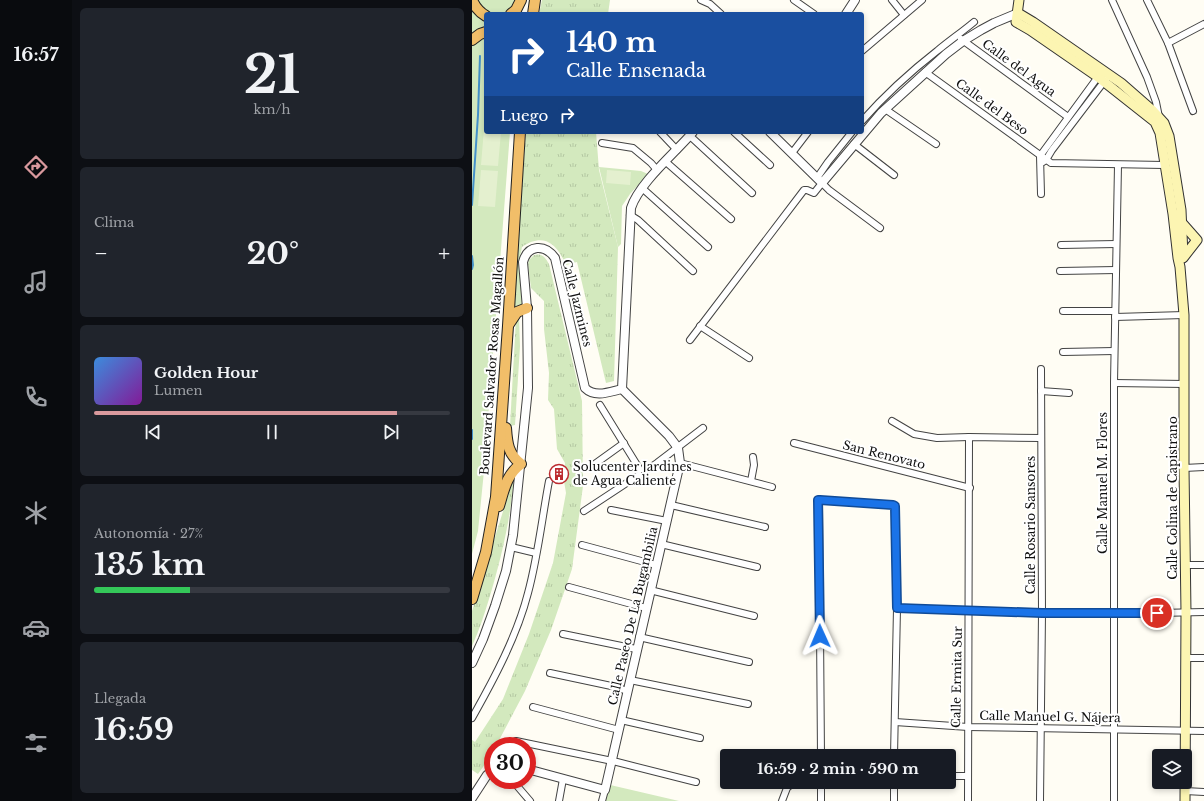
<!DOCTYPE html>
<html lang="es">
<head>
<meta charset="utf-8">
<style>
  :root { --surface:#171b24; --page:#20242c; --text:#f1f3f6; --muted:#9ea1a6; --line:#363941; --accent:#d9999d }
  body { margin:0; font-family:"Libre Baskerville",serif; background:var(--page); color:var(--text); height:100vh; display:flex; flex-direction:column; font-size:15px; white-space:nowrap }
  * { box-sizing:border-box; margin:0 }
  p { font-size:13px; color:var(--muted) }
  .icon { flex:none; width:22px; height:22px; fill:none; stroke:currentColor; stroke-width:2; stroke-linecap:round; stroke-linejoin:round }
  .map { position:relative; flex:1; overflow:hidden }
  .panel { display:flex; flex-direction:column; gap:8px; padding:8px; background:#0d0f14; width:400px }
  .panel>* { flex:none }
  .banner { position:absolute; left:12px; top:12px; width:380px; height:122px; border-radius:4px; box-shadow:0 2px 6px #0003; background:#1a4fa0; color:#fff; overflow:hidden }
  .tools { position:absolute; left:680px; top:749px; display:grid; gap:8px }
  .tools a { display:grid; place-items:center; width:40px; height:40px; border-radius:4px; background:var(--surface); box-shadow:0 2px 6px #0003; font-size:20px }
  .speed { position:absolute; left:12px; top:737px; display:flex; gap:8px; font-size:20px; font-weight:700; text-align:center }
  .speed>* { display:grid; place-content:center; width:52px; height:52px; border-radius:50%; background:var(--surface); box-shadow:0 2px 6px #0003; line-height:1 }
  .speed .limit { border:6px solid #d22; background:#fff; color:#111 }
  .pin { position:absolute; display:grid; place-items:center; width:34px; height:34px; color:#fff; margin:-17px; border:2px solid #fff; border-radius:50%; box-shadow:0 1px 4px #0007 }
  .me { position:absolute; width:44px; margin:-22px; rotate:359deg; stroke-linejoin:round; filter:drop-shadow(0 0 3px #0008) }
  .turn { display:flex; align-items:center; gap:14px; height:84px; padding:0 16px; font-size:18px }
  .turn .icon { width:52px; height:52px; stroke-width:2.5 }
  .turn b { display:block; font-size:28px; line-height:34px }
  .then { display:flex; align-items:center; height:38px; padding:0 16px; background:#0003; gap:8px; font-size:15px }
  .big { font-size:30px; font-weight:700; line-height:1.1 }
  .panel .card { flex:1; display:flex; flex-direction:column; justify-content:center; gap:6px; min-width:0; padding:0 14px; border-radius:6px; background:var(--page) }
  .panel .dial { align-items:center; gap:0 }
  .dial b { font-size:52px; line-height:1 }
  .song { display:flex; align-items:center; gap:12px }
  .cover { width:48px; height:48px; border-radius:6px; background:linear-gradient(135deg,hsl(210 70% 55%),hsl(290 70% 35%)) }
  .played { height:4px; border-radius:2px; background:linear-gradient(90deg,var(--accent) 85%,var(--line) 85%) }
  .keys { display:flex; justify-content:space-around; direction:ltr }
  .heat { display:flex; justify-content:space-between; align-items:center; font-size:22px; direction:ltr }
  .charge { height:6px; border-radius:3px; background:linear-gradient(90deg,#34c759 27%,var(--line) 0) }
  .trip { position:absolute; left:248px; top:749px; width:236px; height:40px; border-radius:4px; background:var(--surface); box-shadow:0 2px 6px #0003; font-weight:700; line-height:40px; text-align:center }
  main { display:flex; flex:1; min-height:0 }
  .dock { display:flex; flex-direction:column; width:72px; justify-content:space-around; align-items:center; background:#090b0e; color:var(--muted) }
  .dock .icon { width:28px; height:28px }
  .dock .active { color:var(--accent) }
  .dock b { font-size:18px; color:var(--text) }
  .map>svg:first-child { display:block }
  .grass { fill:url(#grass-tufts) }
  .park { fill:#d3e9be }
  .pitch { fill:#e4f0cf }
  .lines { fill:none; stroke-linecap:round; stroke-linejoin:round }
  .stream { stroke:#4491c9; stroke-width:2 }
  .minor-casing { stroke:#434343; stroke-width:8 }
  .tertiary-casing { stroke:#434343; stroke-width:10 }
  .secondary-casing { stroke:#323232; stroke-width:11 }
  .trunk-casing { stroke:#212121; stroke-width:12 }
  .minor { stroke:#fff; stroke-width:6 }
  .tertiary { stroke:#fff; stroke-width:8 }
  .secondary { stroke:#fcf5b2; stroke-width:9 }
  .trunk { stroke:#f1be69; stroke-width:10 }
  .route-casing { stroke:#114b97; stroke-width:10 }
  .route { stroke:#1a73e8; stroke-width:7 }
  .labels { text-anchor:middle; stroke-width:4; stroke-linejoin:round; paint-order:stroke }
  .street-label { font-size:12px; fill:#101010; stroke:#fff }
  .poi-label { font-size:12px; fill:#101010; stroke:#fff; text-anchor:start }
</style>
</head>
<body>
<main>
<nav class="dock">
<b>16:57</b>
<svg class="icon active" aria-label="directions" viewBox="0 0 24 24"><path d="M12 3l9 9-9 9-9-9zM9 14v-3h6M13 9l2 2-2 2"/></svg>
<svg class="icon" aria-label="music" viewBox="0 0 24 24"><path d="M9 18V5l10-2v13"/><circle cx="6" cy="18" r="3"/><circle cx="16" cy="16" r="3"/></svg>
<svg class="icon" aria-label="phone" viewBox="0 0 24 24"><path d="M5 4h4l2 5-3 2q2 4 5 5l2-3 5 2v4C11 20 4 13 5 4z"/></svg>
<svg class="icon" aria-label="climate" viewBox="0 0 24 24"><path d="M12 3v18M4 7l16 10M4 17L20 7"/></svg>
<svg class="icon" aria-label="car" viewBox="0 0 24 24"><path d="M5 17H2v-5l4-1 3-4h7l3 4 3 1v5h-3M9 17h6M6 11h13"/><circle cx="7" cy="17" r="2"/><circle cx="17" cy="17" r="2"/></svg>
<svg class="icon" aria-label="filters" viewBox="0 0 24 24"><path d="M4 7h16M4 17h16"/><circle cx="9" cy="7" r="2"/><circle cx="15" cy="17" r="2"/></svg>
</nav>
<section class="panel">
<div class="card dial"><b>21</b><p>km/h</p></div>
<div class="card"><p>Clima</p>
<div class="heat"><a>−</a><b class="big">20°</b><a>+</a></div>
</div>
<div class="card">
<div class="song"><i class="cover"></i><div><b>Golden Hour</b><p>Lumen</p></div></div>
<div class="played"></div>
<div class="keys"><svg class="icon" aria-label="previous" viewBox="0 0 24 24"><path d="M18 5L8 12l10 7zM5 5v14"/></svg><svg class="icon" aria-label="pause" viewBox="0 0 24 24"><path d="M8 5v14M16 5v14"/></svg><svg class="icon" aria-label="next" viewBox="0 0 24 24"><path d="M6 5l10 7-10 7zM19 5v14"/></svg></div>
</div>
<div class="card"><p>Autonomía · 27%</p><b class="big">135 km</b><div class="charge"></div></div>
<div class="card"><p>Llegada</p><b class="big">16:59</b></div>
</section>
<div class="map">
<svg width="732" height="801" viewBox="0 0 732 801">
  <defs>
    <pattern id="grass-tufts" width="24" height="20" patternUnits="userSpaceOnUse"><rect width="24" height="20" fill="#d3e9be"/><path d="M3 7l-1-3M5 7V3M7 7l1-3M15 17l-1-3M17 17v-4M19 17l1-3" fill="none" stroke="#b4c7a2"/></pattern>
  </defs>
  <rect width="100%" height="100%" fill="#fffdf4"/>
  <g class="grass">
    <polygon points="70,0 138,0 136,14 67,14"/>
    <path d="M54,132H124L127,170L146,247L142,381L134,383L105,262L94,265C85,244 72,232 50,247L48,257L51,304L46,305L41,310Z"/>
    <path d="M62,255C70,253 73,257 77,264L110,401L111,486L100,569L79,630L53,691L24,746H21C21,756 12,765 6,774L0,770V740L3,742L31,699L57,634L81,563L94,493L92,481L93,463L85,449L82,409L76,400L77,373L72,329V301L59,288L56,264L57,260Z"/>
    <polygon points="47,317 48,346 43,425 38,426 44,318"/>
    <path d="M42,476C39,518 29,559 17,599C12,615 7,631 0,646V611Z"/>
  </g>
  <g class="park">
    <polygon points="0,0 51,0 49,14 14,14 14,132 38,132 12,471 6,531 0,554"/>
    <polygon points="127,167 169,171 176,174 158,194 150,206 149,244 146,247"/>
    <polygon points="134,784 207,801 130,801"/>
  </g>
  <g class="pitch">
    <polygon points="12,129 14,129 14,132 29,132 26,166 9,165"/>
    <polygon points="9,170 26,171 23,207 6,206"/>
    <polygon points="135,170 159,172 158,185 134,183"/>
  </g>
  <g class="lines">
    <g class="stream">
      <polyline points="0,205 6,115 8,56"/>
      <polyline points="0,256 1,265 0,269"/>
      <polyline points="0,430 0,439"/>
    </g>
    <g class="minor-casing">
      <g id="minor">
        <polyline points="229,0 238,4 249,14"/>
        <polyline points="322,0 342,14"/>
        <polyline points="420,0 432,15"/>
        <polyline points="640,0 675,77 684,102 687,117"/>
        <polyline points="675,0 696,43 721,111"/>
        <polyline points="489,39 596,117"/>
        <polyline points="696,43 732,24"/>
        <polyline points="390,51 450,0"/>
        <polyline points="453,72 579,163 692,165"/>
        <polyline points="413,109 464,144"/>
        <path d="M390,121C413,95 438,72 465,51C477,41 490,32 502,22"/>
        <polyline points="188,132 205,150"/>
        <polyline points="262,132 298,165"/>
        <polyline points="218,136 280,193"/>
        <polyline points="130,143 161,148 179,163 185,170"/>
        <polyline points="382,144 422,175"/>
        <polyline points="320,153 336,132"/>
        <polyline points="194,162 259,219"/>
        <polyline points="571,162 574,160 580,150 634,79"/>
        <polyline points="345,178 356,162 380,132"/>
        <polyline points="170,188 236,247"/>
        <polyline points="569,194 568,156 628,74"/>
        <polyline points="158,215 166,220 221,271"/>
        <polyline points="589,245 644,244"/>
        <polyline points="588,271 644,270"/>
        <polyline points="591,311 643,311"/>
        <polyline points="643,317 712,315"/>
        <polyline points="228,326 277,358"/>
        <polyline points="218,340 332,190 335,190 342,193 350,183 357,190 408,228"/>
        <polyline points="591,352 642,351"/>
        <polyline points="642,383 713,384"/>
        <polyline points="569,391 597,393"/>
        <polyline points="128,405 170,473"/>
        <polyline points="420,421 442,434 465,438 497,437"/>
        <polyline points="322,443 498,488"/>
        <polyline points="208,463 300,487"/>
        <polyline points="120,466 152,443"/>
        <polyline points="712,468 732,467"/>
        <polyline points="279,481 282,465 281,457"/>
        <polyline points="199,505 293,527"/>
        <polyline points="139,510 195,521"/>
        <polyline points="112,511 185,463 231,428"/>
        <polyline points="189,544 285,567"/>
        <polyline points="110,545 184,565"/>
        <polyline points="39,547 64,553"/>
        <polyline points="713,565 732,565"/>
        <polyline points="97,587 174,608"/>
        <polyline points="178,590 282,616"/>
        <polyline points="425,608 570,613 642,614 732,612"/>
        <polyline points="91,634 164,649"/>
        <polyline points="167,637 277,662"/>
        <polyline points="714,658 732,658"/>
        <polyline points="78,673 144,687 155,691"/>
        <polyline points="158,680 276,704"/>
        <polyline points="61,707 147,730"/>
        <path d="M0,718C22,679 45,636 56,593C66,556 70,518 77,481"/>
        <polyline points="149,720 228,738"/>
        <polyline points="423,722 496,727 732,731"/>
        <polyline points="44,741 145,762 224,782"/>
        <polyline points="349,756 347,500 348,500 421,505 423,506 425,608 422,756"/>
        <polyline points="477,776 495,776"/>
        <polyline points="349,782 349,801"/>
        <polyline points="46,787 58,801"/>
        <polyline points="713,791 732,792"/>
        <polyline points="87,801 91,779"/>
        <polyline points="130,801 133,790"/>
        <polyline points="310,801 315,788 322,782"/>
        <polyline points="422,801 422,782"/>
        <polyline points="496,801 497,437 569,438"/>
        <polyline points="568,801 570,613 569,369"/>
        <polyline points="642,801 642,383 646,165"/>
      </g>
    </g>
    <g class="tertiary-casing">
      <g id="tertiary">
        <polyline points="374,14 383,0"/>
        <polyline points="298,132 350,183 409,113 474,54 491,41 509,30 522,23 546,13"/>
        <path d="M0,663L11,639L23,606L34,571L41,535L56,388L55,308L51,262C56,244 73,244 83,258L113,388C123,398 137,392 150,389L159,208C167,183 203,153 221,132"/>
        <polyline points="55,769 133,790 208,463 206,448 197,436 150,389"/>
        <polyline points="0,798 15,775 21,771"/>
      </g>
    </g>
    <g class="secondary-casing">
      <g id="secondary">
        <polyline points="547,0 544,22 558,30 626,77 683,122 688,133 701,214 706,258 708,267 712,315 712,468 714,612 713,801"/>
        <polyline points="546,13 561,22 649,83 681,111 692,123 697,136 709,210 711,256"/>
        <polyline points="708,223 710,223 725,240 711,258 709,258"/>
      </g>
    </g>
    <g class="trunk-casing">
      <g id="trunk">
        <path d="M0,0C3,7 7,12 14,16"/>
        <polyline points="39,14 44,10 49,0"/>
        <polyline points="61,14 63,0"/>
        <polyline points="0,40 8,34 14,32"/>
        <polyline points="37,324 45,312 55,308"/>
        <path d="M27,506C32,490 34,475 49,464C36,454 35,443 34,428"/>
        <polyline points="0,599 14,552 24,497 36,326 48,132"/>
      </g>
    </g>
    <use href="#minor" class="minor"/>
    <use href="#tertiary" class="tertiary"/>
    <use href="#secondary" class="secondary"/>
    <use href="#trunk" class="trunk"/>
  </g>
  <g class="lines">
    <g class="route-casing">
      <polyline id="route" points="348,636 346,500 348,500 421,505 423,506 425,608 570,613 685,613"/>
    </g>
    <use href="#route" class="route"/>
  </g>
  <defs>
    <g id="building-ring" transform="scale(1)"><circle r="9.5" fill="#fff" stroke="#bc2c30" stroke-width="1.5"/><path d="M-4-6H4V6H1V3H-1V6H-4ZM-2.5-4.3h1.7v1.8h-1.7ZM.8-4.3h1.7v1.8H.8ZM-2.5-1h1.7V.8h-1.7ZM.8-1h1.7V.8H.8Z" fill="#bc2c30"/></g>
  </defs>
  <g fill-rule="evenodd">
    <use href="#building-ring" x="87" y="474"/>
  </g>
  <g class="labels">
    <g class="street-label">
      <text transform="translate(547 68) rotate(36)" y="4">Calle del Agua</text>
      <text transform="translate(520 107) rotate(36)" y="4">Calle del Beso</text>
      <text transform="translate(105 303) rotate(76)" y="4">Calle Jazmines</text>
      <text transform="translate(20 366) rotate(-86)" y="4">Boulevard Salvador Rosas Magallón</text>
      <text transform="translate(412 455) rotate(14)" y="4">San Renovato</text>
      <text transform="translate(631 483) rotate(-90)" y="4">Calle Manuel M. Flores</text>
      <text transform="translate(701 498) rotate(-90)" y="4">Calle Colina de Capistrano</text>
      <text transform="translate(559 525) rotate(-90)" y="4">Calle Rosario Sansores</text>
      <text transform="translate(161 616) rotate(-77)" y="4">Calle Paseo De La Bugambilia</text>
      <text transform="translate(485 677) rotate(-89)" y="4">Calle Ermita Sur</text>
      <text transform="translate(578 717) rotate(1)" y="4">Calle Manuel G. Nájera</text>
    </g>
    <g class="poi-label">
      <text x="101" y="471">Solucenter Jardines<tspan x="101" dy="14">de Agua Caliente</tspan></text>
    </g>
  </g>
</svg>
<div class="tools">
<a><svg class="icon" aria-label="layers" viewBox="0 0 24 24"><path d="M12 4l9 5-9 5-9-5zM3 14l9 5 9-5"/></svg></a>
</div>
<div class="speed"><div class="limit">30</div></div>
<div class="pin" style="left:685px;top:613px;background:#d93025"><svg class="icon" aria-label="arrive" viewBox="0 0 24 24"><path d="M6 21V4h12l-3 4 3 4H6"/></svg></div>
<svg class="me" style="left:348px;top:636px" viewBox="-20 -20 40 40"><path d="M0-17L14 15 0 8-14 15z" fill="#1a73e8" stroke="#fff" stroke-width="4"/></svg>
<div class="trip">16:59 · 2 min · 590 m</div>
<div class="banner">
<div class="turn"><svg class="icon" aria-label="right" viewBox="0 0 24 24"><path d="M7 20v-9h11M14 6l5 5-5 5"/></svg><div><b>140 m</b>Calle Ensenada</div></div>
<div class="then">Luego<svg class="icon" aria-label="right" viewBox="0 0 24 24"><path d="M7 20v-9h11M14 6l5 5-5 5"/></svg></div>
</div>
</div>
</main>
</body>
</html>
